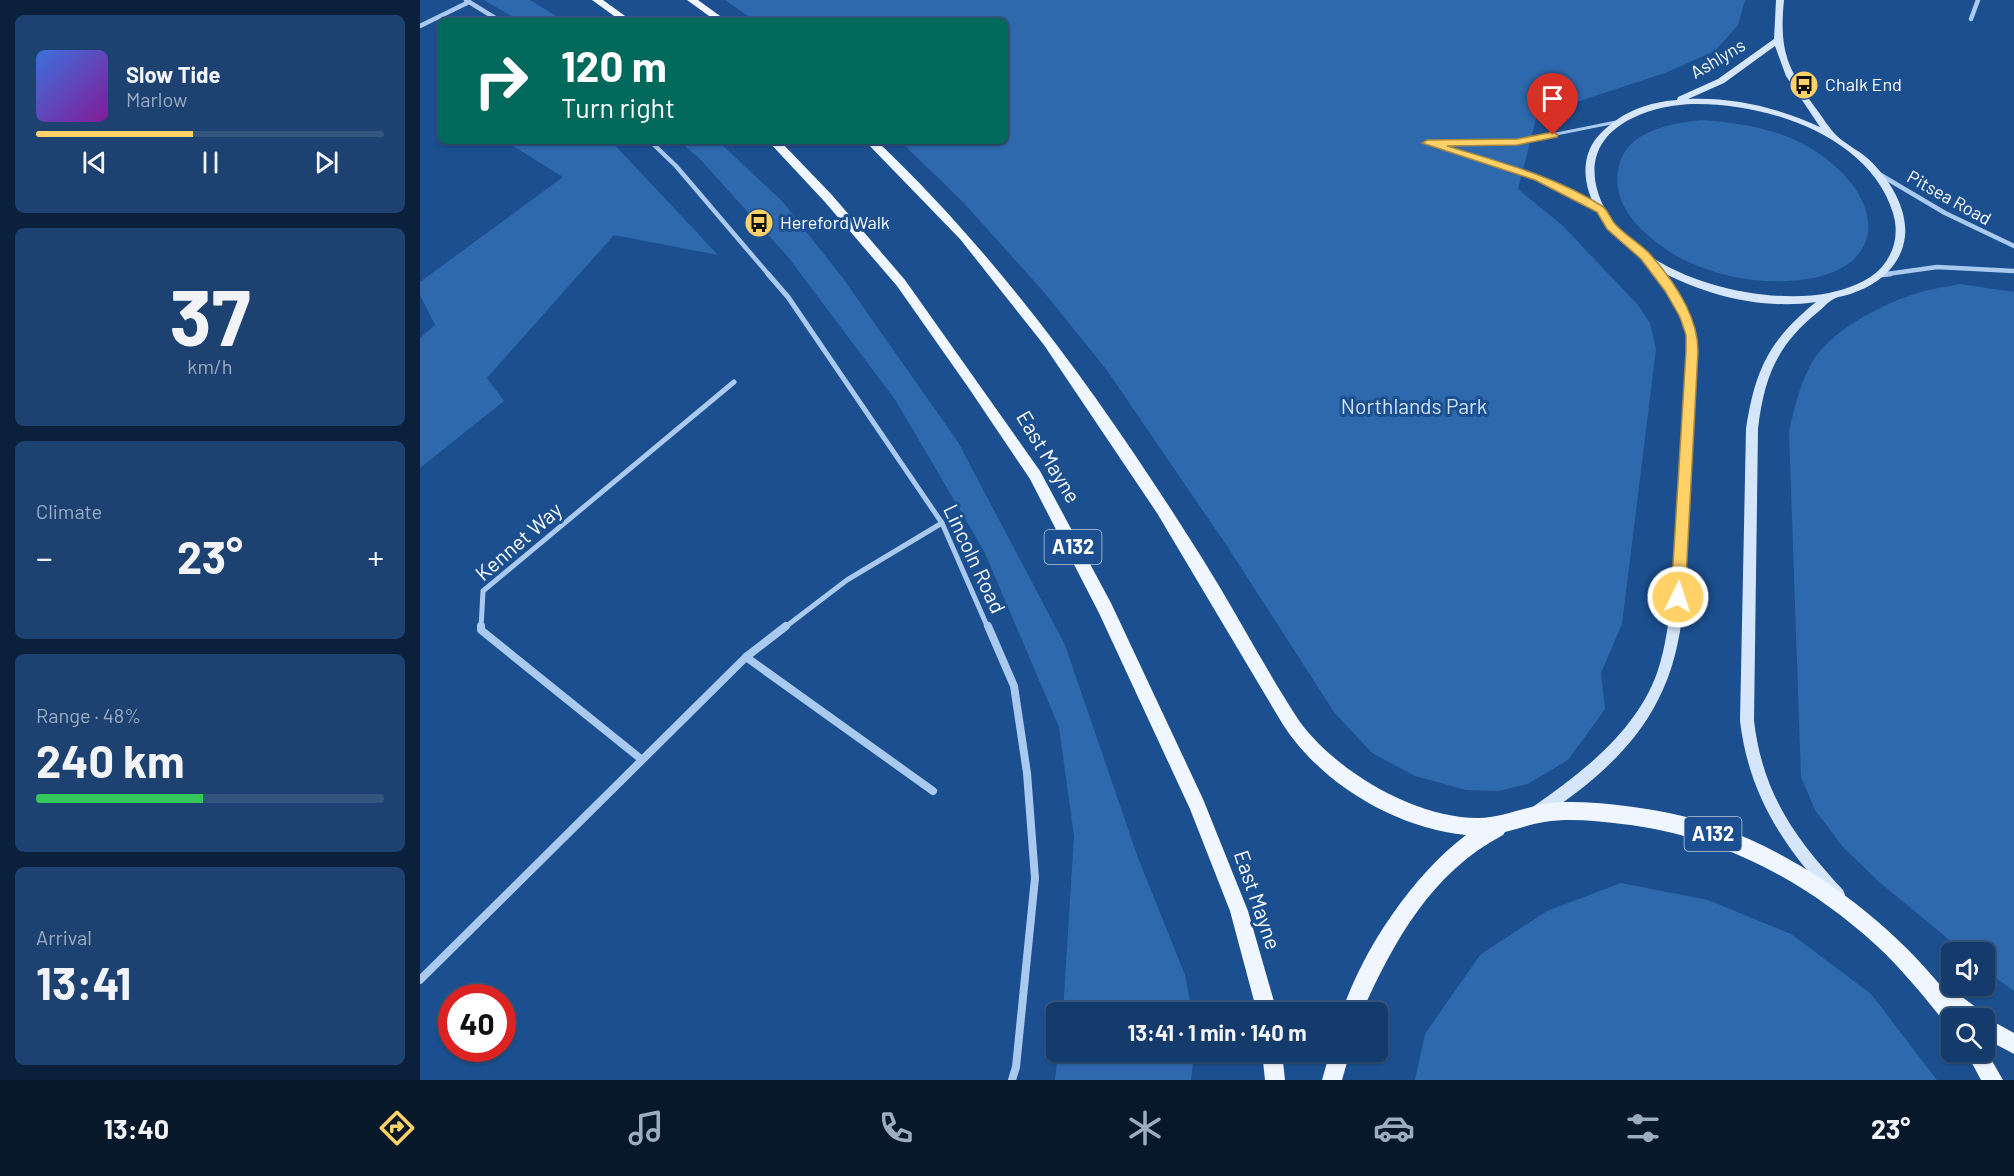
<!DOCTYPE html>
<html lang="en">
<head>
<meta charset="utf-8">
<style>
  :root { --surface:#143b6b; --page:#1d4271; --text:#f1f3f6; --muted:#9dadc1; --line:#33557e; --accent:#ffd166 }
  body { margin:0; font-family:Barlow,sans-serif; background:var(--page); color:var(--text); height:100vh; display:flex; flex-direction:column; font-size:22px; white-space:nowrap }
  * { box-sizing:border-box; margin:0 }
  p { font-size:20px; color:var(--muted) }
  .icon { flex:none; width:33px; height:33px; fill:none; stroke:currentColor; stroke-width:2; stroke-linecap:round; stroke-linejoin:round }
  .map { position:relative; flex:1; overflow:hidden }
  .details { display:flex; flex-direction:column; gap:15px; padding:15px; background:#0b203b; width:420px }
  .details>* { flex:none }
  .hud { position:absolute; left:18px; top:18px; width:570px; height:126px; border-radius:9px; box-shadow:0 2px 4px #0004,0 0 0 2px var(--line); background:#00695c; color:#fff; overflow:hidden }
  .tools { position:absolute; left:1521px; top:942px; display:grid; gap:12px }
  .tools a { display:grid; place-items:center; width:54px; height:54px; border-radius:9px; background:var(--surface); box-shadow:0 2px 4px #0004,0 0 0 2px var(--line); font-size:30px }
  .speed { position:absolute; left:18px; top:984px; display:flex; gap:12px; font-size:30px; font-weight:700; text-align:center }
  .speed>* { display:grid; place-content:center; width:78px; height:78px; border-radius:50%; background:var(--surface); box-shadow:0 2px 4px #0004,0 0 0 2px var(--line); line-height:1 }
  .speed .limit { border:9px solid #d22; background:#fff; color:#111 }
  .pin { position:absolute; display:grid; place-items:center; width:51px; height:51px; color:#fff; margin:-62px -26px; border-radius:50% 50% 50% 0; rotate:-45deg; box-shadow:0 0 6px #0007 }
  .pin .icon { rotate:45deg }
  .me { position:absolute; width:66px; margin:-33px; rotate:4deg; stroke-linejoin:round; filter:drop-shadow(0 0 4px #0008) }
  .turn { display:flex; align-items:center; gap:21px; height:126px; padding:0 24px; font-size:27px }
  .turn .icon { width:78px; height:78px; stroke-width:2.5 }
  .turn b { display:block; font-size:42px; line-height:51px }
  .big { font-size:45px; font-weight:700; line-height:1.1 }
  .details .card { flex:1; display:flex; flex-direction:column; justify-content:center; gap:9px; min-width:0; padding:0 21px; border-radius:9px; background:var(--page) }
  .details .dial { align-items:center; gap:0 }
  .dial b { font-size:78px; line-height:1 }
  .song { display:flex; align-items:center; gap:18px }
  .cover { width:72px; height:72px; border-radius:9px; background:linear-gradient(135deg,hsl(220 70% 55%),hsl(290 70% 35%)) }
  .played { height:6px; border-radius:3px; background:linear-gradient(90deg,var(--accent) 45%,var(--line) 45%) }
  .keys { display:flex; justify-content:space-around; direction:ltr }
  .heat { display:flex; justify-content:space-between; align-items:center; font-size:33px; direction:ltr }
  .charge { height:9px; border-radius:4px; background:linear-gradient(90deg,#34c759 48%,var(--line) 0) }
  .trip { position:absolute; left:626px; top:1002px; width:342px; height:60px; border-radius:9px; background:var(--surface); box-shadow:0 2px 4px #0004,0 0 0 2px var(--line); font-weight:700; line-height:60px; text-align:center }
  .tabs { display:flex; height:96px; justify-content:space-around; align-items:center; background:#08182b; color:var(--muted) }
  .tabs .icon { width:42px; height:42px }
  .tabs .on { color:var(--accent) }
  .tabs b { font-size:27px; color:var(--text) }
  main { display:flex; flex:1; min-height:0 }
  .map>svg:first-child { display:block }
  .green { fill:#2e69ad }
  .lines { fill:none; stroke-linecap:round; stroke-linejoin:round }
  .lane { stroke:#a9c9ee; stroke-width:3 }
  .street-far2 { stroke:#a9c9ee; stroke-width:4.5 }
  .street-far1 { stroke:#a9c9ee; stroke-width:5 }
  .street { stroke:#a9c9ee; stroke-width:8 }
  .secondary { fill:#d6e6fa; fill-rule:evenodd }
  .primary { fill:#f0f6ff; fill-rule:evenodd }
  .route { fill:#ffd166; stroke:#a68842; stroke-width:1.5 }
  .labels { text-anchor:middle; stroke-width:6; stroke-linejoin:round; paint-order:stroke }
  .far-street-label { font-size:18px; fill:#fff; stroke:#1b4f8f }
  .far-poi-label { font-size:18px; fill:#fff; stroke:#1b4f8f; text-anchor:start }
  .shield { fill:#1b4f8f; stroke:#bbcadd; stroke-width:1.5 }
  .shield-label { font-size:20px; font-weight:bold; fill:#fff }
  .park-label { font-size:21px; fill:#cfe3fa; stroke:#1b4f8f }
  .street-label { font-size:21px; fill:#fff; stroke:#1b4f8f }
</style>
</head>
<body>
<main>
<section class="details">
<div class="card">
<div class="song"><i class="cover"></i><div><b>Slow Tide</b><p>Marlow</p></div></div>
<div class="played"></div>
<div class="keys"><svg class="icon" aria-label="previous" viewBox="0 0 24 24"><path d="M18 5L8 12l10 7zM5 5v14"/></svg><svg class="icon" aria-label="pause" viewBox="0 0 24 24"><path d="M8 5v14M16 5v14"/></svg><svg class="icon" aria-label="next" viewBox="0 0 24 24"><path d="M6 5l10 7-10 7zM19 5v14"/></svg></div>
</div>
<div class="card dial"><b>37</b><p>km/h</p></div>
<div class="card"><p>Climate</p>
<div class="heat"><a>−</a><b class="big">23°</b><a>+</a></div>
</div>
<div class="card"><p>Range · 48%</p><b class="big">240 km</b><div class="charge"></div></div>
<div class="card"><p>Arrival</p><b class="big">13:41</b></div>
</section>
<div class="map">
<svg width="1594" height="1080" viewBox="0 0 1594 1080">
  <rect width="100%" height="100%" fill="#1b4f8f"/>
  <g class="green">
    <polygon points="64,0 110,0 144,21 100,21"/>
    <polygon points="305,0 1325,0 1318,25 1295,51 1245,73 1117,115 1098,189 1142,225 1218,305 1230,323 1236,349 1202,624 1181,673 1185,709 1148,760 1108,784 1078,791 1046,790 995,776 952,753 914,712 807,546 686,369 623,291 543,202 480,141 585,141 585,21 335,21"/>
    <path d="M1281,120C1321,123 1363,129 1397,152C1473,204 1466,277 1367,281C1331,283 1295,275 1262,259C1242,248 1216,229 1205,208C1191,184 1196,151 1220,137C1240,125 1259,123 1281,120Z"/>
    <polygon points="85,141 191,141 298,255 194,235 67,378 84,401 0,468 0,338 15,325 0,295 0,282 143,177"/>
    <polygon points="259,141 298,141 362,201 422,277 538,442 645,645 718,858 765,975 772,1012 643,1012 654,836 639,727 564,551 476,401 368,257 279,158"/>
    <path d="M1540,284L1594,292V991L1565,970L1564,952H1544L1458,881L1423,847L1395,810L1381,777L1369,432C1374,410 1379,387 1390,366C1407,332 1460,305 1495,294C1509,289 1525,287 1540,284Z"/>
    <polygon points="1201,883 1288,900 1371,934 1451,994 1517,1080 995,1080 1005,1034 1060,955 1127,911"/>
    <polygon points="638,1052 774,1052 771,1080 635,1080"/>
  </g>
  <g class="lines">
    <g class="lane">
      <polyline points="1007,143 1097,142 1196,122"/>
      <polyline points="1013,145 1119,178 1178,208"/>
    </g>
    <g class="street-far2">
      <polyline points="46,0 80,21"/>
      <polyline points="1551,19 1558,0"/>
      <polyline points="0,26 49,2"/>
      <polyline points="230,141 256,166 349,275"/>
      <polyline points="1459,174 1525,213 1594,246"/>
      <polyline points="1460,275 1517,267 1594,271"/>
    </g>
    <g class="street-far1">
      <polyline points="348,274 368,297 522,523 568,628"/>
      <polyline points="1460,275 1470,274"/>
      <polyline points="61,628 63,591 314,382"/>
      <polyline points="364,628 427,580 522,523"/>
    </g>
    <g class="street">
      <polyline points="61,626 61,630 221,759"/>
      <polyline points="568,626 594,686 607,773 615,878 596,1067 592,1080"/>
      <polyline points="326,657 513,791"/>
      <polyline points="0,980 326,657 366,626"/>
    </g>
    <path class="secondary" d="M1356,0H1364C1359,51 1367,68 1397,110C1403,118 1409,128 1416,135C1424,143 1436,149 1446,157C1467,175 1488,207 1485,236C1482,265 1459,284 1433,293C1427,296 1417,296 1412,300C1408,302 1403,308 1398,312C1357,345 1344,377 1338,429L1334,721C1343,794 1374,837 1423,890L1425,895L1423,900L1418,902L1413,900C1363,846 1329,795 1320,721L1326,429C1335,370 1349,340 1396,302C1344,310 1288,296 1242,272L1264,306L1277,335C1274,394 1271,453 1268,513C1265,575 1268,643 1238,700C1213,750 1169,785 1124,816L1119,818L1114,816L1112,811L1114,806C1163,772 1216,731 1237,673C1246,647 1249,619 1252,592L1267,335C1258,311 1241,279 1224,260C1217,254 1209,249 1202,243C1173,216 1147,164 1183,131C1204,111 1229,102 1257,100L1258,97L1298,79L1354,39ZM1355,46L1366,76L1400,127C1359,108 1314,97 1268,99L1304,83ZM1271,104C1345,102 1449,135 1473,213C1479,233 1475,252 1461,268C1448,282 1427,289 1409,293C1338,307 1214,276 1182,203C1153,137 1214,107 1271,104Z"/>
    <g class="primary">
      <polygon points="172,0 183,0 212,21 201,21"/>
      <polygon points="267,0 278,0 307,21 296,21"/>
      <polygon points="348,141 360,141 412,195 485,280 620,471 691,603 783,799 828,911 857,1012 837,1012 810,911 770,809 679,613 610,479 548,387 477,286 404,201"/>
      <path d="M445,141H457C587,265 687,407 782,558C816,612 845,669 880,722C917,772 995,818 1058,818C1081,818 1102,808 1124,804C1159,799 1198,805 1233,810C1342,827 1452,902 1521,986L1530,988L1561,1011L1563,1016L1594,1033V1054L1564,1038V1018H1532V1027L1527,1025C1505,998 1483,970 1457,946C1385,880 1299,835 1202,824C1176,821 1150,818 1124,822C1111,824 1098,829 1085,832L1083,835C1011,873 974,941 942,1012H922C943,949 993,875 1046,835C974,828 896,781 859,718L737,513L624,345L540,239Z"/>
      <polygon points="1564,1047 1583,1080 1561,1080 1546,1052 1564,1052"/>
      <polygon points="842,1052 862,1052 865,1080 845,1080"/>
      <polygon points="910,1052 930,1052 922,1080 902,1080"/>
    </g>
  </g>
  <path class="route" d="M1133,132L1138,135L1137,137L1097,145L1027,146C1080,162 1135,176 1182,206C1188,210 1190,218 1195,224C1205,235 1219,243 1230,254C1253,280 1278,315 1278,351L1265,597L1263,602L1258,603L1253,602L1251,597L1266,351V335L1260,317L1245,291L1221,259L1187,229L1177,212L1115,180L1002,143L1007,140L1097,139Z"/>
  <defs>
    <g id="bus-disc" transform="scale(1.5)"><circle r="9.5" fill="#ffd166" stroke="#1b4f8f"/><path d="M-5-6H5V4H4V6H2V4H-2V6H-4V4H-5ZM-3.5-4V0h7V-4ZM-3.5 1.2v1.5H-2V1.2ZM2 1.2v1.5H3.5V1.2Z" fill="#111"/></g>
  </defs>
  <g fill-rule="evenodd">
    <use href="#bus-disc" x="1384" y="85"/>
    <use href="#bus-disc" x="339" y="223"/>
  </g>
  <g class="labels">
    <g class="far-street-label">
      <text transform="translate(1298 59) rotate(-31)" y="6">Ashlyns</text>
      <text transform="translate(1529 198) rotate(29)" y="6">Pitsea Road</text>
    </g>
    <g class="far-poi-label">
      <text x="1405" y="91">Chalk End</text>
      <text x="360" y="229">Hereford Walk</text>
    </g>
    <g class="shield">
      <rect x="624.5" y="530" width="57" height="34" rx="4.5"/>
      <rect x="1264.5" y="817" width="57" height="34" rx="4.5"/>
    </g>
    <g class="shield-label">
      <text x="653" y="554">A132</text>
      <text x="1293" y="841">A132</text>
    </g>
    <g class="park-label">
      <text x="994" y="414">Northlands Park</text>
    </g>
    <g class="street-label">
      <text transform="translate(628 457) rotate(59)" y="7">East Mayne</text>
      <text transform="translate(99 542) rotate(-41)" y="7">Kennet Way</text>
      <text transform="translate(554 559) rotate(65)" y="7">Lincoln Road</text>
      <text transform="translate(837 900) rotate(71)" y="7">East Mayne</text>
    </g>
  </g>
</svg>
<div class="tools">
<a><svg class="icon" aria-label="sound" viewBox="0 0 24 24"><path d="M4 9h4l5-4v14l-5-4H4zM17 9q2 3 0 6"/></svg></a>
<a><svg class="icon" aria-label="search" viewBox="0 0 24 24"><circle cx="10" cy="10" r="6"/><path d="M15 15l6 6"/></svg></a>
</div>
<div class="speed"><div class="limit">40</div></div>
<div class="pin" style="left:1133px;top:135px;background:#d93025"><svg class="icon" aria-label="arrive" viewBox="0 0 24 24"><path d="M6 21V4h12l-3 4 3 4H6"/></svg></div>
<svg class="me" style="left:1258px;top:597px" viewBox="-20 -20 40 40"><circle r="17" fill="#ffd166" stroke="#fff" stroke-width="3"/><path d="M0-11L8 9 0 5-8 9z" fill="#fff"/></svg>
<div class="trip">13:41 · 1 min · 140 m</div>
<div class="hud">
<div class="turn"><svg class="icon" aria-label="right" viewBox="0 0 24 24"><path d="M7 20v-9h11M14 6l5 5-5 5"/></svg><div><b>120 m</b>Turn right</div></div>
</div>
</div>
</main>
<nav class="tabs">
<b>13:40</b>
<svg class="icon on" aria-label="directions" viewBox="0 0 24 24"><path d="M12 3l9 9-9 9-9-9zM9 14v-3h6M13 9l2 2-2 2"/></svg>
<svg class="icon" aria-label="music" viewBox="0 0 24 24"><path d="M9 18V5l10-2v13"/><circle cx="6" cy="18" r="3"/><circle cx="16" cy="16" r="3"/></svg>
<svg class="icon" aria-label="phone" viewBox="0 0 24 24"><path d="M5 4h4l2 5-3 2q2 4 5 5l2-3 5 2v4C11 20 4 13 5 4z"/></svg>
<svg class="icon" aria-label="climate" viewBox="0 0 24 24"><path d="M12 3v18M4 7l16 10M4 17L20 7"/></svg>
<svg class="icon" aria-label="car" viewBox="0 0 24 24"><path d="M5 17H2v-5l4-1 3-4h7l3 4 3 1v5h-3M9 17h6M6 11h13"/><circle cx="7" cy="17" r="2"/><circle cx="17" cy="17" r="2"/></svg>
<svg class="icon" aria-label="filters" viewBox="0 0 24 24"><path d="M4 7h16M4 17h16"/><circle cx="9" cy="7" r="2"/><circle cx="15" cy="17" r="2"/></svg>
<b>23°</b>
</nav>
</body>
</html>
